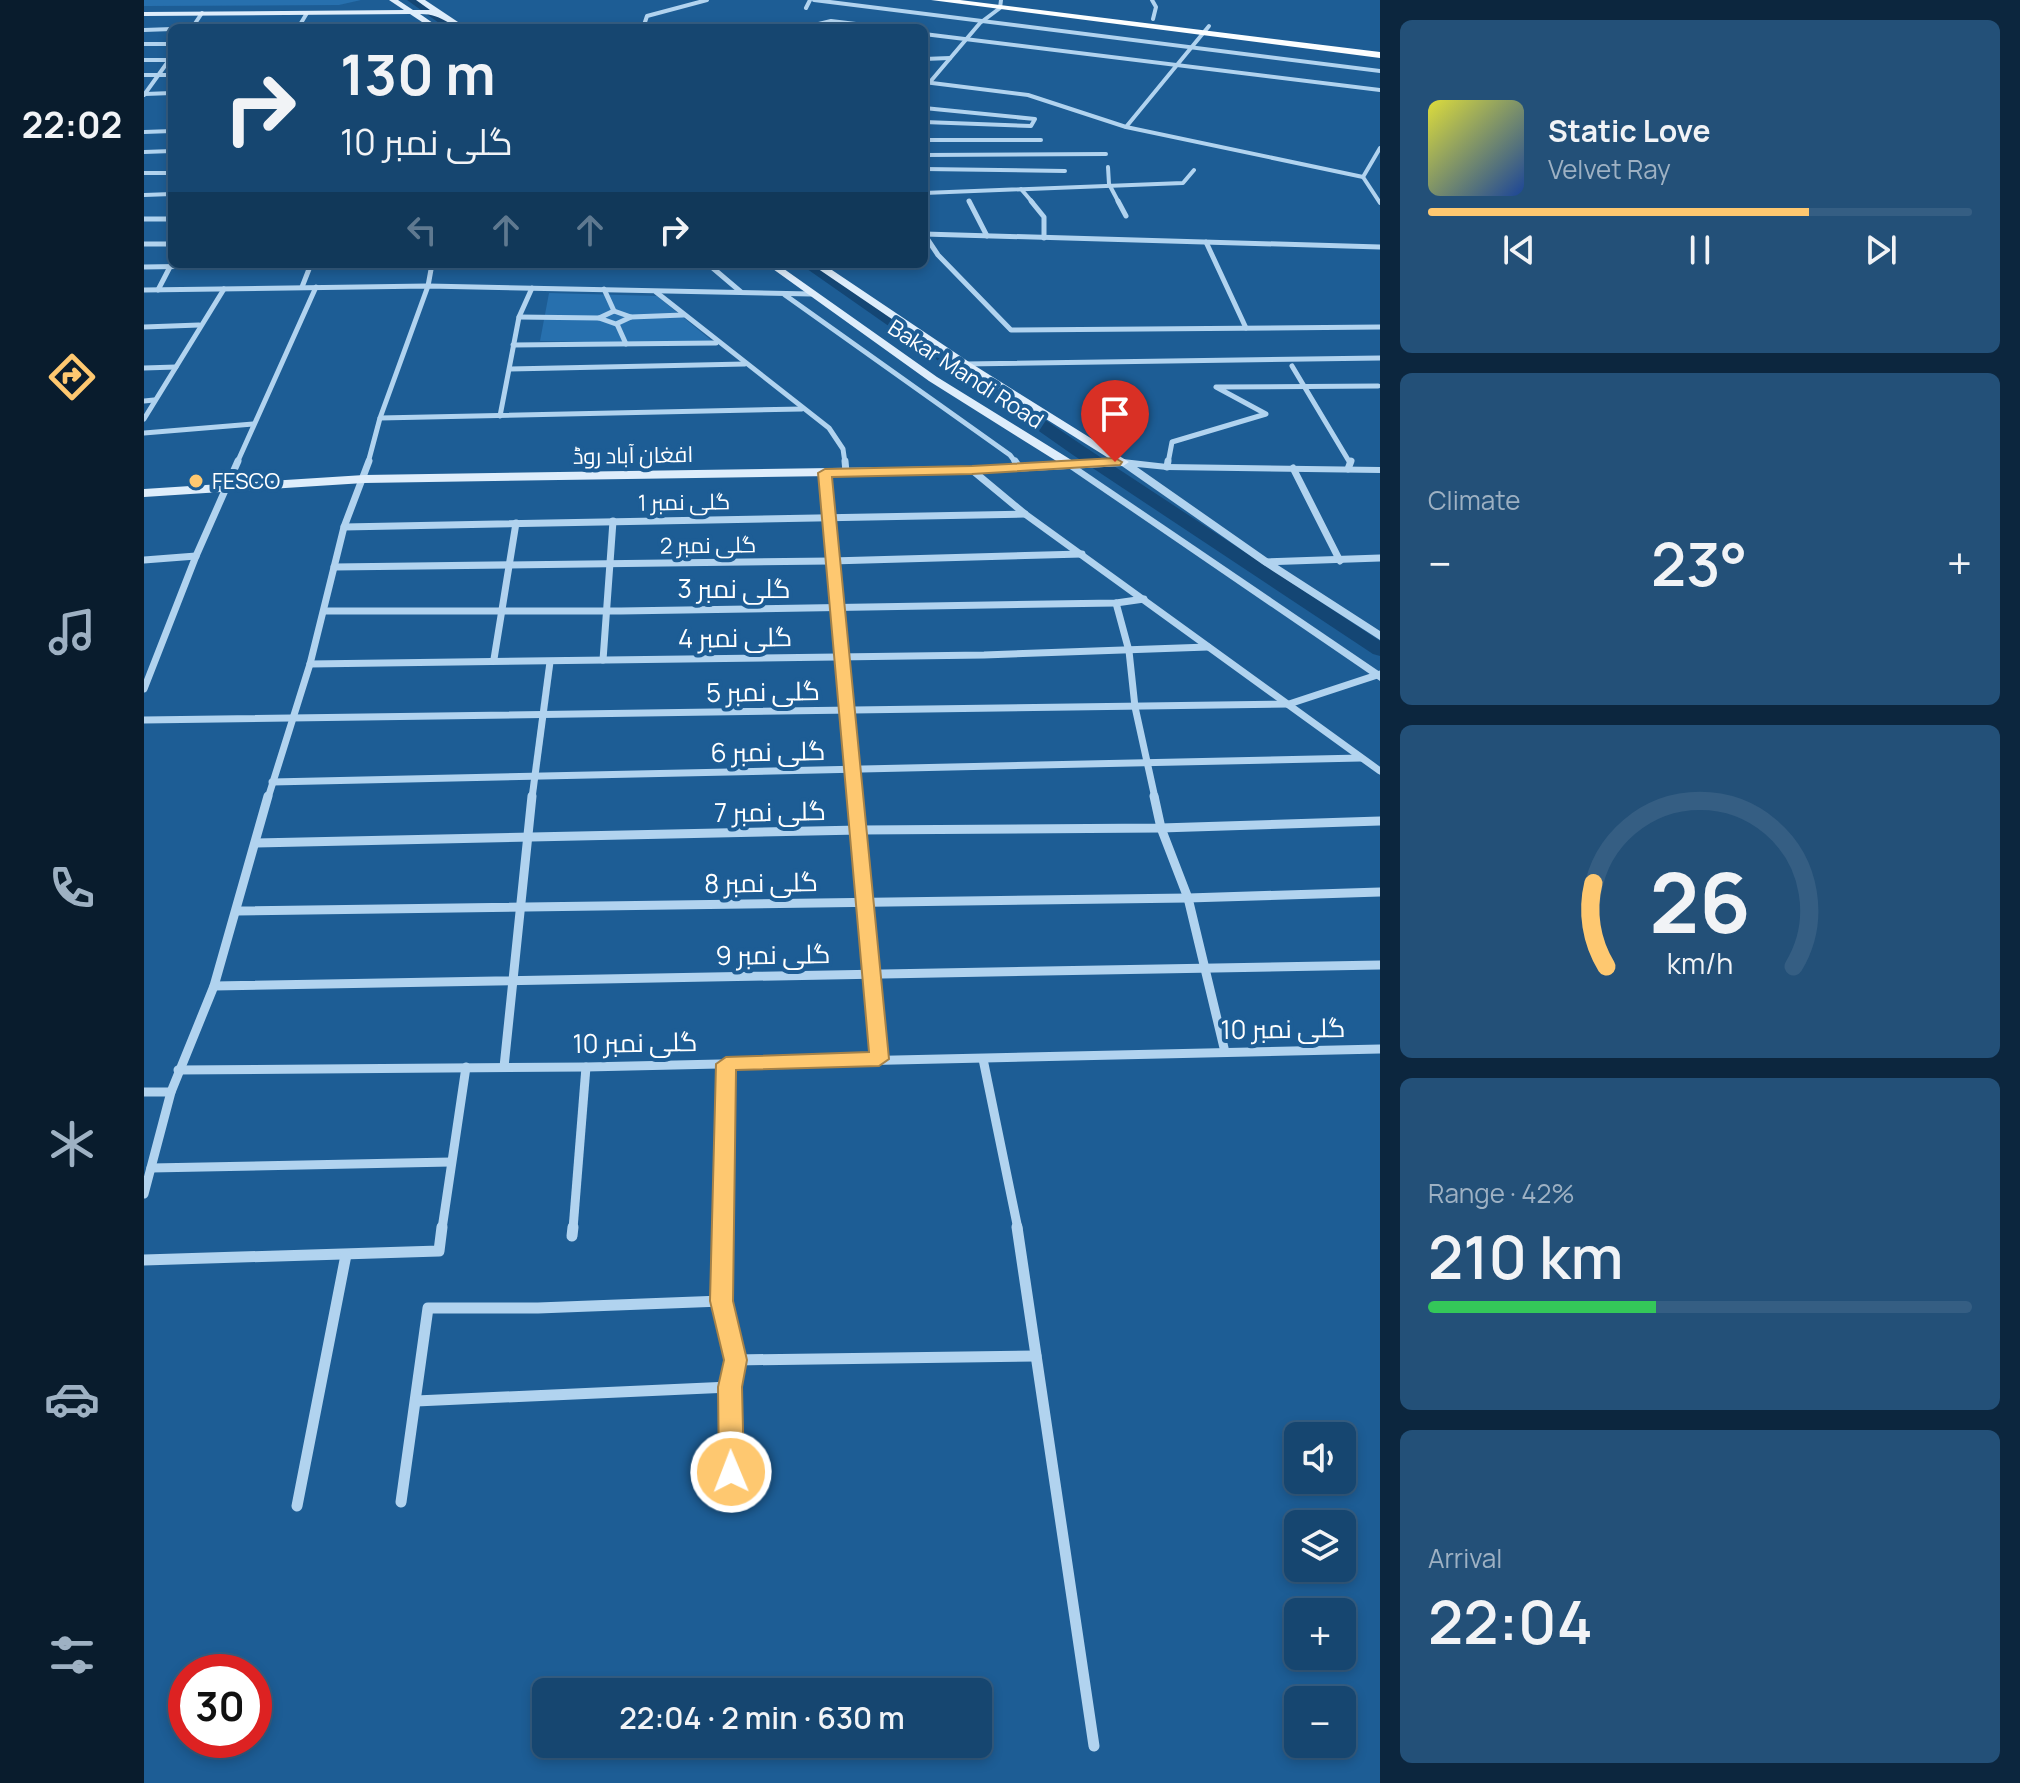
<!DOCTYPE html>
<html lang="en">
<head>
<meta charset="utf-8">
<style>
  :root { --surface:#164670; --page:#235078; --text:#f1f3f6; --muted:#9eb1c3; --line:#355e83; --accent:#fec870 }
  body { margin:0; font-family:Manrope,Cairo,sans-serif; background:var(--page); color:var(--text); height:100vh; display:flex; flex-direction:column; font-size:30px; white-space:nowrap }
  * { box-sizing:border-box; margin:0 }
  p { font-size:26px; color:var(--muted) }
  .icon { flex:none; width:44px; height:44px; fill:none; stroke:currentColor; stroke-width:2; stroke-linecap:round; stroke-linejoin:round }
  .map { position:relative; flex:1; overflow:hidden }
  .side { display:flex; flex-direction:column; gap:20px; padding:20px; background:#0c263e; width:640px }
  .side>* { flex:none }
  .guide { position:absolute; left:24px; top:24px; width:760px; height:244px; border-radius:12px; box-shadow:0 4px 12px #0003,0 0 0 2px var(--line); background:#164670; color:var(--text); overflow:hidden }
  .controls { position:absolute; left:1140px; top:1422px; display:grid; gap:16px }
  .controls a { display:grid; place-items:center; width:72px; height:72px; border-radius:12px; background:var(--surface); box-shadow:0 4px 12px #0003,0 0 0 2px var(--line); font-size:40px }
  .speed { position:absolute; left:24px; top:1654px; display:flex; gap:16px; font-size:40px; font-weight:700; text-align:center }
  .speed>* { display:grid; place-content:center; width:104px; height:104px; border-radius:50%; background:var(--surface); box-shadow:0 4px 12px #0003,0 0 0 2px var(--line); line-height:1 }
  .speed .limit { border:12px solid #d22; background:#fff; color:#111 }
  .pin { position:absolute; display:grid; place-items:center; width:68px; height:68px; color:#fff; margin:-82px -34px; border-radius:50% 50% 50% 0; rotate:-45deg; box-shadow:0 0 8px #0007 }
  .pin .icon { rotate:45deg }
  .me { position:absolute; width:88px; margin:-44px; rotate:359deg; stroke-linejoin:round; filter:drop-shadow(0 0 6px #0008) }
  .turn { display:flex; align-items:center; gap:28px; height:168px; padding:0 40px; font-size:36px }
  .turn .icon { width:104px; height:104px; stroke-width:2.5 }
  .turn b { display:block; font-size:56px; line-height:68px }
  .lanes { display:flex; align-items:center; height:76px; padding:0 40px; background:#0003; justify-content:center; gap:40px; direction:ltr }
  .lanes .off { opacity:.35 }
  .big { font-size:60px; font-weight:600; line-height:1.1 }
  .side .card { flex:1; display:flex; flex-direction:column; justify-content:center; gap:12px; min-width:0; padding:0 28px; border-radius:12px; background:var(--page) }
  .side .dial { align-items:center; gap:0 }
  .dial svg { height:208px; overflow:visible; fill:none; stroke:var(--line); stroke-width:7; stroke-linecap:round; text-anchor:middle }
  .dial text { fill:var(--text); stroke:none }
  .song { display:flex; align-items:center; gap:24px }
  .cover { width:96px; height:96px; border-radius:12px; background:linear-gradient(135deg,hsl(60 70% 55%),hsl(220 70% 35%)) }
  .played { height:8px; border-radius:4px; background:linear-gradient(90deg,var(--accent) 70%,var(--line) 70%) }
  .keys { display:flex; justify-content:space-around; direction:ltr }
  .heat { display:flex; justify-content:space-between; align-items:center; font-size:44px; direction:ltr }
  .charge { height:12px; border-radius:6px; background:linear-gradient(90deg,#34c759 42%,var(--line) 0) }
  .trip { position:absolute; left:388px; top:1678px; width:460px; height:80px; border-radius:12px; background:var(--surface); box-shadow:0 4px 12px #0003,0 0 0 2px var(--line); font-weight:600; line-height:80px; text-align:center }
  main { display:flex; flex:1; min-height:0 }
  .dock { display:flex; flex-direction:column; width:144px; justify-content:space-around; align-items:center; background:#091c2d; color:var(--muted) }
  .dock .icon { width:56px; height:56px }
  .dock .current { color:var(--accent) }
  .dock b { font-size:36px; color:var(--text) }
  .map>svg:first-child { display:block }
  .green { fill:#2770ae }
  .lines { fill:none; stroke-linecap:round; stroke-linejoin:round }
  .canal { fill:#144674; fill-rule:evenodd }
  .pedestrian { stroke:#b1d3ef; stroke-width:5 }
  .minor-far4 { stroke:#b1d3ef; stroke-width:4 }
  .minor-far3 { stroke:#b1d3ef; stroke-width:5 }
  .minor-far2 { stroke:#b1d3ef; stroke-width:7 }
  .minor-far1 { stroke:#b1d3ef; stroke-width:9 }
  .minor { stroke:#b1d3ef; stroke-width:11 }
  .tertiary { fill:#b1d3ef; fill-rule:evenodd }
  .secondary { fill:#deedfb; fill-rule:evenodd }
  .trunk { fill:#fcfeff; fill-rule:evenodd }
  .route { fill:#fec870; stroke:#a58249; stroke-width:2 }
  .poi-dot { fill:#fec870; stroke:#1d5d95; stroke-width:3 }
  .labels { text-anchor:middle; stroke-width:8; stroke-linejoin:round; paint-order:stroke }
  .far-street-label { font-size:22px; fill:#fff; stroke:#1d5d95 }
  .far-poi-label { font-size:22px; fill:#fff; stroke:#1d5d95; text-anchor:start }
  .street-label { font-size:26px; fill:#fff; stroke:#1d5d95 }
</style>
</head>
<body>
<main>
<nav class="dock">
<b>22:02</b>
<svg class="icon current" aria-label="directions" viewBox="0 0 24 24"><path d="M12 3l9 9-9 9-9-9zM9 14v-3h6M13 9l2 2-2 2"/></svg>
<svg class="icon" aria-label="music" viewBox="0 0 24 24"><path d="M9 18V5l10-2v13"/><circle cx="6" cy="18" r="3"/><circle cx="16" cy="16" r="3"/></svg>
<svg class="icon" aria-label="phone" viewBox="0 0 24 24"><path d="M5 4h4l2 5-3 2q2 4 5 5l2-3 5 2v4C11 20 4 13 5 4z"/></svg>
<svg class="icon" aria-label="climate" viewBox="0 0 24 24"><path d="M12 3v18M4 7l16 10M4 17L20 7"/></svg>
<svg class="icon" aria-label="car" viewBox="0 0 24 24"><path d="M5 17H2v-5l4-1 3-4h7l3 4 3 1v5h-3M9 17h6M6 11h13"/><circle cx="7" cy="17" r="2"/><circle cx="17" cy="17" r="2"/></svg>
<svg class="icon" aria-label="filters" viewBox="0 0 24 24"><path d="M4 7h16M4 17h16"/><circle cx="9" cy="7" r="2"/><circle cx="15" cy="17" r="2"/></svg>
</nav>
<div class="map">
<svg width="1236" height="1783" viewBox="0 0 1236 1783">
  <rect width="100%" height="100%" fill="#1d5d95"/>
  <g class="green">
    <polygon points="0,0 217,0 195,5 0,6"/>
    <polygon points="405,293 513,296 573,345 396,341"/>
  </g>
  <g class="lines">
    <g class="canal">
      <polygon points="263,0 275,0 315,28 302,28"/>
      <polygon points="656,264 673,264 941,447 1236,641 1236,656 1229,654 929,455"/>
    </g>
    <g class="pedestrian">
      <polyline points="460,289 470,311"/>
      <polygon points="470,311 487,317 472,324 455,318"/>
      <polyline points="375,317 455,318"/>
      <polyline points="487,317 539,315"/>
      <polyline points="473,324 482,344"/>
      <polyline points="0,401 10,400"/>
    </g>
    <g class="minor-far4">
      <polyline points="670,0 1236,71"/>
      <polyline points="1008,0 1012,7 1009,19"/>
      <polyline points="662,8 666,0"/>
      <polyline points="48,28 58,13"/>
      <polyline points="154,28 163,13"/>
      <polyline points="260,28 291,28"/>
      <polyline points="499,28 503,16 563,0"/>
      <polyline points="658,28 687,21 745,28"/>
      <polyline points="0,30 28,29"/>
      <polyline points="780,34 1236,90"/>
      <polyline points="0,44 28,44"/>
      <polyline points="780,59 806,58"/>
      <polyline points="0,60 27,60"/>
      <polyline points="0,75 28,75"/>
      <polyline points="780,82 884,95 982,127 1219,177 1236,203"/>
      <polyline points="786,82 836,23 856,8 857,0"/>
      <polyline points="1,94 28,93"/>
      <polyline points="0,95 28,56"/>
      <polyline points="780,108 891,119 887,126 780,122"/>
      <polyline points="982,127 1065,26"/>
      <polyline points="0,132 28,131"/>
      <polyline points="780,140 897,140"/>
      <polyline points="0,152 28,151"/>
      <polyline points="780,155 962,154"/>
      <polyline points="964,167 965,184 975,203"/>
      <polyline points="780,169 921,171"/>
      <polyline points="0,173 28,173"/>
      <polyline points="1219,177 1236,148"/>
      <polyline points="877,189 889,203"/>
      <polyline points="780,193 1039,183 1050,170"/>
      <polyline points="0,195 28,194"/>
    </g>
    <g class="minor-far3">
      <polyline points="825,201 843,236"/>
      <polyline points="887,201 900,217 900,238"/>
      <polyline points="974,201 982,216"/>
      <polyline points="0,219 28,219"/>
      <polyline points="780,234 794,255 867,330 1236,327"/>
      <polyline points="780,234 1236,247"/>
      <polyline points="1062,242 1102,328"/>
      <polyline points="0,244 28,244"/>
      <polyline points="564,264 597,292"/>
      <polyline points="0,267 184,264"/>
      <polyline points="158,287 167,264"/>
      <polyline points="0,290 284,286 667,294"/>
      <polyline points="14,290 28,263"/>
      <polyline points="512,292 685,428 699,449 701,463"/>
      <polyline points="641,295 866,455 872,463"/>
      <polyline points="0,327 55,325"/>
      <polyline points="369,345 572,343"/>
      <polyline points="821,364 1236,358"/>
      <polyline points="1148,366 1206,463"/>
      <polyline points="0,368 32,367"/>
      <polyline points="366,369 601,364"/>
      <polyline points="356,416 375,317 388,288"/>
      <polyline points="236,418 658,409"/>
      <polyline points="0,419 80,289"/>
      <polyline points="0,433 109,424"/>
      <polyline points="93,463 172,287"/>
      <polyline points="224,463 236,418 284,286 288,264"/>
      <polyline points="1024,463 1028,442 1122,414 1072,387 1234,386"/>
    </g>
    <g class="minor-far2">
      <polyline points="701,461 702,472"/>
      <polyline points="871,461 875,467"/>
      <polyline points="1023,467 1024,461"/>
      <polyline points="1149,468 1196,561"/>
      <polyline points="1204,469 1207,461"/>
      <polyline points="828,470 881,514 1236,771"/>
      <polyline points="681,473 711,798"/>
      <polyline points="200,527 881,514"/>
      <polyline points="0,560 52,556"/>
      <polyline points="1122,562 1236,558"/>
      <polyline points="190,567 687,561 938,554"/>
      <polyline points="972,603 985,651 991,707 1011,798"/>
      <polyline points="180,611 477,611 972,603 1000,599"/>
      <polyline points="350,659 372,523"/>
      <polyline points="459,660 469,521"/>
      <polyline points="166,664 840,655 1064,647"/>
      <polyline points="0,689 52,556 94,461"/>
      <polyline points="0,720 1145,704 1236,674"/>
      <polyline points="128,782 1217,758"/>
      <polyline points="124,798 166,664 200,527 225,461"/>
      <polyline points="388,798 406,662"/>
    </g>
    <g class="minor-far1">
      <polyline points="711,796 735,1059"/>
      <polyline points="1010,796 1017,828 1044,898 1081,1052"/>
      <polyline points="112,843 716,830 1017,828 1236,821"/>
      <polyline points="93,911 1044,898 1236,892"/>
      <polyline points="70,986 1236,965"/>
      <polyline points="839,1059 874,1229"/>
      <polyline points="360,1067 388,796"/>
      <polyline points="34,1070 442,1067 1236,1049"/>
      <polyline points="0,1092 27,1092"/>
      <polyline points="7,1168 307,1162"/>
      <polyline points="0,1194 27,1092 70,986 124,796"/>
      <polyline points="298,1229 322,1067"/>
      <polyline points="429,1229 442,1067"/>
      <polyline points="579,1229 582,1064"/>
    </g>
    <g class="minor">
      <polyline points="579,1227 578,1301 591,1360 586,1387 587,1472"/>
      <polyline points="873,1227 950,1746"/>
      <polyline points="428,1236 429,1227"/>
      <polyline points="0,1260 295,1251 298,1227"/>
      <polyline points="591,1360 892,1356"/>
      <polyline points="272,1401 586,1387"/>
      <polyline points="257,1502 284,1308 394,1308 578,1301"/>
      <polyline points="153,1506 202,1255"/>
    </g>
    <g class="tertiary">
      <polygon points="979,459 1023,464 1236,467 1236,473 1023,470 993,467 1126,560 1236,631 1236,640 1118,564 975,464 975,460"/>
      <polygon points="927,462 1236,672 1236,681 923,467 922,465"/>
    </g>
    <g class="secondary">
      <path d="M245,0H254L269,10H286L272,0H281L323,28C304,28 301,14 276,14L296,28H287L266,14L0,16V12L260,10Z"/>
      <polygon points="622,264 633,264 793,377 929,461 966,459 817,366 667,264 679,264 825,362 985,462 979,466 828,474 220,483 0,497 0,489 220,475 828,466 914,462 785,381"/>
    </g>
    <polygon class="trunk" points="787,0 816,0 1236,52 1236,58"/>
  </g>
  <polygon class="route" points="971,458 978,462 976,465 828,474 688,477 745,1059 735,1066 592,1070 589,1301 603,1360 598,1387 600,1472 596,1479 587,1482 579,1479 575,1472 574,1387 580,1360 566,1301 572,1064 582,1057 725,1052 674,473 681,469 828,466"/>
  <circle class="poi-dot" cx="52" cy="481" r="8"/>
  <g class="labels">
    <g class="far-street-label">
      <text transform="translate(822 374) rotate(33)" y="8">Bakar Mandi Road</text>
      <text transform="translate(489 455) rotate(-1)" y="8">افغان آباد روڈ</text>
      <text transform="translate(540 502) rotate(-1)" y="8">گلی نمبر 1</text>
      <text transform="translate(564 545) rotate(-1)" y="8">گلی نمبر 2</text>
    </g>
    <g class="far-poi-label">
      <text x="68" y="489">FESCO</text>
    </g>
    <g class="street-label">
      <text x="590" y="598">گلی نمبر 3</text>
      <text transform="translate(591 638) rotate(-1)" y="9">گلی نمبر 4</text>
      <text transform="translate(619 692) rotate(-1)" y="9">گلی نمبر 5</text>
      <text transform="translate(624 752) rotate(-1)" y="9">گلی نمبر 6</text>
      <text transform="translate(626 812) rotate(-1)" y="9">گلی نمبر 7</text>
      <text transform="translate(617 883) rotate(-1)" y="9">گلی نمبر 8</text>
      <text transform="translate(629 955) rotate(-1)" y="9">گلی نمبر 9</text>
      <text transform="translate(1139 1029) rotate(-1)" y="9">گلی نمبر 10</text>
      <text transform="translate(491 1043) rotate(-1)" y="9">گلی نمبر 10</text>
    </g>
  </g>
</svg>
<div class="controls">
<a><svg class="icon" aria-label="sound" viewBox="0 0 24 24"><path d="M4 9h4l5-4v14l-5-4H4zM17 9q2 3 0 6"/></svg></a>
<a><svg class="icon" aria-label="layers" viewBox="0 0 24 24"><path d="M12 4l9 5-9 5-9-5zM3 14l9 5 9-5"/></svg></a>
<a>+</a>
<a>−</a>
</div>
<div class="speed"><div class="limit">30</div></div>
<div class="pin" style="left:971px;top:462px;background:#d93025"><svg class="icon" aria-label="arrive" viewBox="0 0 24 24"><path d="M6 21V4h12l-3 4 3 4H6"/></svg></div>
<svg class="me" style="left:587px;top:1472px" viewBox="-20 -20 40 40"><circle r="17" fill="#fec870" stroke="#fff" stroke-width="3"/><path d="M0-11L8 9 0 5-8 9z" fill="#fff"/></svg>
<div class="trip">22:04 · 2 min · 630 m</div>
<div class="guide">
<div class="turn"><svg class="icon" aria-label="right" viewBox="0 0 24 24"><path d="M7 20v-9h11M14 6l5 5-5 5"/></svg><div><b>130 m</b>گلی نمبر 10</div></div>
<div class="lanes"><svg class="icon off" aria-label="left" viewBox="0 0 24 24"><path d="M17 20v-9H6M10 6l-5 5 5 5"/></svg><svg class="icon off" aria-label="ahead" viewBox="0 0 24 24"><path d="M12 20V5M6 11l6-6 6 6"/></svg><svg class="icon off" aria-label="ahead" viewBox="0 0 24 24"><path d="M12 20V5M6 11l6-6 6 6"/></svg><svg class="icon" aria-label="right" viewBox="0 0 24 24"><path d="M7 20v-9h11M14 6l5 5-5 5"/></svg></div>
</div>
</div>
<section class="side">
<div class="card">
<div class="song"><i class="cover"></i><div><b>Static Love</b><p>Velvet Ray</p></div></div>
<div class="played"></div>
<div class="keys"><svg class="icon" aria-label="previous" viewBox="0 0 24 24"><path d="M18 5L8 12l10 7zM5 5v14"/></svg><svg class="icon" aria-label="pause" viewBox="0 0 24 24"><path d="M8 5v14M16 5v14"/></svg><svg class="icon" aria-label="next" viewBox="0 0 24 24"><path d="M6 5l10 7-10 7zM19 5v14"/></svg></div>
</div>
<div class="card"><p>Climate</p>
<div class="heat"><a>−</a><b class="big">23°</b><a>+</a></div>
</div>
<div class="card dial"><svg viewBox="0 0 100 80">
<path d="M14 69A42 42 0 1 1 86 69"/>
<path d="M14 69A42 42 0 0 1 9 37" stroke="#fec870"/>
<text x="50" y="56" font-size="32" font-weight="700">26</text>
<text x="50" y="72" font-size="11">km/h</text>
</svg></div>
<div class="card"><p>Range · 42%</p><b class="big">210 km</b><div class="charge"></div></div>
<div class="card"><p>Arrival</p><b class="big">22:04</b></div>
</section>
</main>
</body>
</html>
